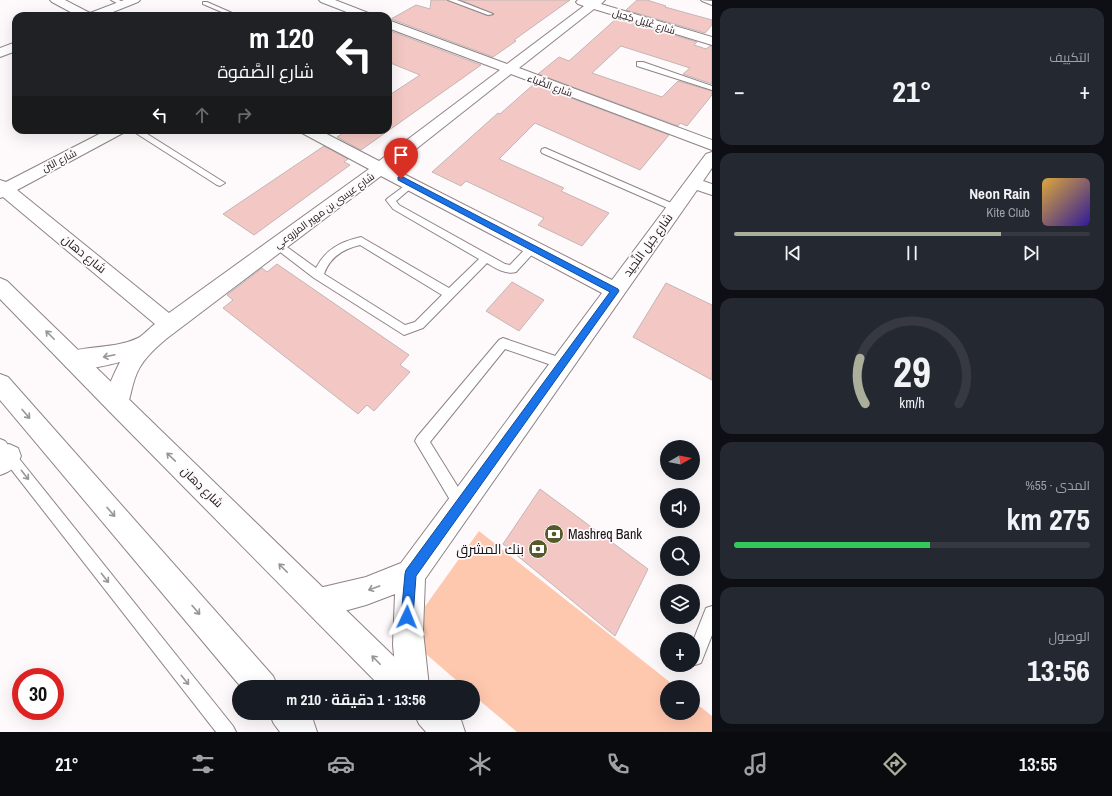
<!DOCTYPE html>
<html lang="ar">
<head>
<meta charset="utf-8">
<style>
  :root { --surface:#171b24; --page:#242831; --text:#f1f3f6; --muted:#9ea1a6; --line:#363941; --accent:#aaae9a }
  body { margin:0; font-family:"Archivo Narrow",Cairo,sans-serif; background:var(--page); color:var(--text); direction:rtl; height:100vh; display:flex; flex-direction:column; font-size:15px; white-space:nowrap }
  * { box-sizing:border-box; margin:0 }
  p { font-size:13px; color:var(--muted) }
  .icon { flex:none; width:22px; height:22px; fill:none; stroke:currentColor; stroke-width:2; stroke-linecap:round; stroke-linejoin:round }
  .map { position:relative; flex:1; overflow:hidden; direction:ltr }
  .details { display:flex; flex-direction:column; gap:8px; padding:8px; background:#0d0f14; width:400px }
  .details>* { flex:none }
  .hud { position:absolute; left:12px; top:12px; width:380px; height:122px; border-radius:12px; box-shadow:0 4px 16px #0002; direction:rtl; background:#202124; color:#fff; overflow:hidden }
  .needle { width:26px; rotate:81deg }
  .buttons { position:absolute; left:660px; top:440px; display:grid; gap:8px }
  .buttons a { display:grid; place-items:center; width:40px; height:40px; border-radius:50%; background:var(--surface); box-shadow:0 4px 16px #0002; font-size:20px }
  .speed { position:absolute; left:12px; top:668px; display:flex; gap:8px; font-size:20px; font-weight:700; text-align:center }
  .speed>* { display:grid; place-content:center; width:52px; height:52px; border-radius:50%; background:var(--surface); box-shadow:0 4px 16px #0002; line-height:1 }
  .speed .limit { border:6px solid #d22; background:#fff; color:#111 }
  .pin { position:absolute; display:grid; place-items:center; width:34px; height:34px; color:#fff; margin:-41px -17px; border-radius:50% 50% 50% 0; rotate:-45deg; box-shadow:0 0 4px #0007 }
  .pin .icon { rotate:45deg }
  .me { position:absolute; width:44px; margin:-22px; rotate:2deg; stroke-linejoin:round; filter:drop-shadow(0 0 3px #0008) }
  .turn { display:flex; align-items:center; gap:14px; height:84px; padding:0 12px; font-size:18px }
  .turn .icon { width:52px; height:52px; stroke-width:2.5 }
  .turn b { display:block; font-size:28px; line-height:34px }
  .lanes { display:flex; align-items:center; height:38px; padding:0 12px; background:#0003; justify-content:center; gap:20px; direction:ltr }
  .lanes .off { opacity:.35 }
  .big { font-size:30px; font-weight:700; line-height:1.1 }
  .details .widget { flex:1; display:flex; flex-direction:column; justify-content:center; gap:6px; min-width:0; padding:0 14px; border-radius:12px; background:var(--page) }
  .details .dial { align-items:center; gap:0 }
  .dial svg { height:104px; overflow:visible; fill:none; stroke:var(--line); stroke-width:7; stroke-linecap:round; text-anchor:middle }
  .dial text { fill:var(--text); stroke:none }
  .song { display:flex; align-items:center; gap:12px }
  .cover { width:48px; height:48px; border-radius:6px; background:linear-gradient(135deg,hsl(40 70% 55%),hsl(250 70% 35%)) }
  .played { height:4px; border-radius:2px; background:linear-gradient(90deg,var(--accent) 75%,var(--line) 75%) }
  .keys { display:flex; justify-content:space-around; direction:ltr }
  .heat { display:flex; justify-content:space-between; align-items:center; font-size:22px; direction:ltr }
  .charge { height:6px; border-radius:3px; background:linear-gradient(90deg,#34c759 55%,var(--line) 0) }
  .trip { position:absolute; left:232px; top:680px; width:248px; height:40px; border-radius:20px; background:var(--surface); box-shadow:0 4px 16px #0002; font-weight:700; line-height:40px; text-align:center; direction:rtl }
  .tab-bar { display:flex; height:64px; justify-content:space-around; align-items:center; background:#090b0e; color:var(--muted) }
  .tab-bar .icon { width:28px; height:28px }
  .tab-bar .active { color:var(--accent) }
  .tab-bar b { font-size:18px; color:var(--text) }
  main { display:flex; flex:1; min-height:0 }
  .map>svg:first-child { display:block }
  .green { fill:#fec8ae }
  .building { fill:#f3c8c4; stroke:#c3b6b5 }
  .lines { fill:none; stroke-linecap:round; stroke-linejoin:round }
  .lane-casing { stroke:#8f8386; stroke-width:2 }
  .street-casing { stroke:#8f8386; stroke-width:2 }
  .secondary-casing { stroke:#8f8386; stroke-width:2 }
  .lane { fill:#fff; fill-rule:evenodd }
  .street { fill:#fff; fill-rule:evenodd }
  .secondary { fill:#fff; fill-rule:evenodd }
  .oneway { stroke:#979596 }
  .route { fill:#1a73e8; stroke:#114b97 }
  .labels { text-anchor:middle; stroke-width:3.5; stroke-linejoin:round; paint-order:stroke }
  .far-street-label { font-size:10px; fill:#181415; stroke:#fef9fa }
  .street-label { font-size:12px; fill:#181415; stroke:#fef9fa }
  .near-poi-label { font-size:14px; fill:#181415; stroke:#fef9fa; text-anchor:start }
</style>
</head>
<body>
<main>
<section class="details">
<div class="widget"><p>التكييف</p>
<div class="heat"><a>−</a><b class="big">21°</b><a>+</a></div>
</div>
<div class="widget">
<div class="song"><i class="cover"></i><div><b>Neon Rain</b><p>Kite Club</p></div></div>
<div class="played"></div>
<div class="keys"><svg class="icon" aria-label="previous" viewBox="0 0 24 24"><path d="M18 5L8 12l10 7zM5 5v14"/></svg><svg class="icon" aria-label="pause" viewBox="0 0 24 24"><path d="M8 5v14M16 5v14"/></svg><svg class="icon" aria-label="next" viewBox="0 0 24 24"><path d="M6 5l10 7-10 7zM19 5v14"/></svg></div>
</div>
<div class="widget dial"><svg viewBox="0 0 100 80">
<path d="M14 69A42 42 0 1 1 86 69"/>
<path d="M14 69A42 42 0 0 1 10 34" stroke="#aaae9a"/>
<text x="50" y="56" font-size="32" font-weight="700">29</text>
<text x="50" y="72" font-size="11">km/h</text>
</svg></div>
<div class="widget"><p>المدى · 55%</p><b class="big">275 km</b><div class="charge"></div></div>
<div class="widget"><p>الوصول</p><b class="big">13:56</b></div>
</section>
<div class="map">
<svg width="712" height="732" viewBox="0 0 712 732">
  <rect width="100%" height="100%" fill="#fef9fa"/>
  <polygon class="green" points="479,531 676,687 667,687 667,713 693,713 693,701 712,716 712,732 517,732 473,695 473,687 464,687 426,654 421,612"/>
  <g class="building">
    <polygon points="431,0 447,0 488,16 493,15 494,14 461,0 570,0 514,40 516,41 493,57 391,19 416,5 430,9"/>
    <polygon points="637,0 647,0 666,6 665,7 712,20 712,25 705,33 626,10"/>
    <polygon points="617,18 697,42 694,45 706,49 710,46 712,46 712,84 683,74 690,68 621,46 592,73 662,97 678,81 712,91 712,95 687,126 680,123 678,126 538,74 559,57 569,61"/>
    <polygon points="388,30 481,65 361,150 337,137 348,130 388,130 388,96 420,75 388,62"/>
    <polygon points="534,84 669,135 640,170 535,123 499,159 564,188 561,191 609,213 582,246 538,225 544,218 466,181 461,186 432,172 498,113 500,114"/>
    <polygon points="324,146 348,159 344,162 350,165 254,235 223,214"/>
    <polygon points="277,264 409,355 400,365 410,372 374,411 367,405 358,414 223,308 233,300 227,295 262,268 267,272"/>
    <polygon points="512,282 544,300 519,331 486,311"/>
    <polygon points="666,283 712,305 712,380 633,337"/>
    <polygon points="540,489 648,569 615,636 503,544"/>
  </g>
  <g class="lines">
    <g class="lane-casing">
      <g id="lane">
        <polygon points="111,0 119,0 126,4 121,5"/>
        <polygon points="448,0 457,0 493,14 488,15"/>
        <polygon points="701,0 712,1 712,5 702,1"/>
        <polygon points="203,2 207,2 239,16 231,16 203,4"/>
        <polygon points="637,62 643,62 712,86 712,90 637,66"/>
        <polygon points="131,130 141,130 225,183 220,186 217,185"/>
        <polygon points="545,148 678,206 680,208 678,210 672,210 542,153 541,151 542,149"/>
        <path d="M411,181L416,184L396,201L399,205L505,264L510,265L529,245H537L538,248L516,272C506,275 495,268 487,263L423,328L404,335L314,278L271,245L272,242H280L316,268C326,249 340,242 361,237L449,288L479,259L393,209L386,200L388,198ZM360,245L442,295L415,322L405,325L324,274C330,257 343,249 360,245Z"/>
        <polygon points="503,338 567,360 569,364 567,368 563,369 505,349 430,442 466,500 468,505 466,510 461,512 456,510 415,441 417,437 499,340"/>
        <polygon points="0,439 5,441 233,726 236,732 216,732 0,455"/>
        <polygon points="712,606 712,635 701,663 695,665 693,665 693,641 706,608"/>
      </g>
    </g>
    <g class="street-casing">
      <g id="street">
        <polygon points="50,0 65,0 90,13 124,0 140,0 138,2 103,16 78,16 52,2"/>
        <polygon points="319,0 335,0 371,14 373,16 357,16 321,2"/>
        <path d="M578,0H605L601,4L712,37V45L594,9L519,68L712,140V150L511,74L392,168L612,280L706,154L712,152V168L703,181L712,184V195L697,190L425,579L423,631L429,687H397L393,645L395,594L366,605L319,618L309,613L304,603L309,593L319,588L366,577L401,563L602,293L381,176L166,339C153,350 140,362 135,378C131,389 130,401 125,411L117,414L109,411C102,396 113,376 120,362C104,366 82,372 66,367L63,360L66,353C89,345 115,349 138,338C144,335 149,328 155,324L3,197L0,198V180L6,182L107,130H125L123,133L17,190L169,313L369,169L302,133L300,130H319L379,161L500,70L388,28V20L507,64L584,6L578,4L576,2Z"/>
        <polygon points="16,42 16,51 0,57 0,48"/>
        <path d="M9,444L18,448L21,456C17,467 11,471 0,475V448Z"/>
      </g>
    </g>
    <g class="secondary-casing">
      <g id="secondary">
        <polygon points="0,278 7,281 414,676 419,687 381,687 109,411 0,299"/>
        <polygon points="0,374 8,377 273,676 278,687 241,687 0,400"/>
        <polygon points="269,713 306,713 313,720 317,732 280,732 274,724"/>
        <polygon points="414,713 453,713 461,720 465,732 426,732 419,724"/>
      </g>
    </g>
    <use href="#lane" class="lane"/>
    <use href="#street" class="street"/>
    <use href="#secondary" class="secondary"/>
  </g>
  <defs><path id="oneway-shaft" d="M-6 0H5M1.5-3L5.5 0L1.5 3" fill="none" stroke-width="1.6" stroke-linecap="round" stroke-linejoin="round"/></defs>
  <g class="oneway">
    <use href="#oneway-shaft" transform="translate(50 335) rotate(-135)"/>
    <use href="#oneway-shaft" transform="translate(109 356) rotate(168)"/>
    <use href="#oneway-shaft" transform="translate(26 414) rotate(49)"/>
    <use href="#oneway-shaft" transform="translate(171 457) rotate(-136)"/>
    <use href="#oneway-shaft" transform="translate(25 475) rotate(52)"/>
    <use href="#oneway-shaft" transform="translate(111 512) rotate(49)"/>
    <use href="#oneway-shaft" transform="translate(283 568) rotate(-135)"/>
    <use href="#oneway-shaft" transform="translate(105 578) rotate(52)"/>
    <use href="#oneway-shaft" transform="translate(374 588) rotate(160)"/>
    <use href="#oneway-shaft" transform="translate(196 610) rotate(49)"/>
    <use href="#oneway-shaft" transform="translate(376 660) rotate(-135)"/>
    <use href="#oneway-shaft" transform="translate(185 680) rotate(51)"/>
  </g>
  <polygon class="route" points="398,177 403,177 618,289 619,291 416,576 413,617 412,622 407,623 403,622 401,617 405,574 406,570 610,292 398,180"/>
  <defs>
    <g id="bank-disc" transform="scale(1)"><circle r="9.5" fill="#545a29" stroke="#fef9fa"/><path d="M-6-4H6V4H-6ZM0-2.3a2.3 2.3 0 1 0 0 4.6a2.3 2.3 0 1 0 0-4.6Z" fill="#fff"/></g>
  </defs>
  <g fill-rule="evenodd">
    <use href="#bank-disc" x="554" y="534"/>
    <use href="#bank-disc" x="538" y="549"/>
  </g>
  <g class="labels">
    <g class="far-street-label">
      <text transform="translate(644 21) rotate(17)" y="4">شارع غَلِيل كِحِيل</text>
      <text transform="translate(550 85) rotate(20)" y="4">شارع الضِّياء</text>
      <text transform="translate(59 160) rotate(-27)" y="4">شارع البُن</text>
      <text transform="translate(324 210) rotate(-36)" y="4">شارع عيسى بن مهير المزروعي</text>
    </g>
    <g class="street-label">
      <text transform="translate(648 245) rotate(-54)" y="4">شارع جَبل النِّجيد</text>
      <text transform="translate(84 254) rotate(39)" y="4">شارع دهان</text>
      <text transform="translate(202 487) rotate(44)" y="4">شارع دِهان</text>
    </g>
    <g class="near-poi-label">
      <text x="568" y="539">Mashreq Bank</text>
      <text x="524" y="554" text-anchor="end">بنك المشرق</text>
    </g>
  </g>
</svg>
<div class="buttons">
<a><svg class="needle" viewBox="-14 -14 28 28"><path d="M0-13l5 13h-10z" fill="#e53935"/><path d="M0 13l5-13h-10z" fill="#9ea1a6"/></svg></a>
<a><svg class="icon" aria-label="sound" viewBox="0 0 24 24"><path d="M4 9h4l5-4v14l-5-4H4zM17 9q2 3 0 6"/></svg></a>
<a><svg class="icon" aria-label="search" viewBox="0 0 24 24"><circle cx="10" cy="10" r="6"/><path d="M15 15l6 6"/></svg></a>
<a><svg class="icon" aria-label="layers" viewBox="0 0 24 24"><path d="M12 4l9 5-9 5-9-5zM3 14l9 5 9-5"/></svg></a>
<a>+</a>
<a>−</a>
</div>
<div class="speed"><div class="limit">30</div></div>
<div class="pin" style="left:401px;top:179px;background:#d93025"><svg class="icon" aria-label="arrive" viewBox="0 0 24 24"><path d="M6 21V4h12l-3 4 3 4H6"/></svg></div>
<svg class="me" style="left:407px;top:617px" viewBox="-20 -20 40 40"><path d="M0-17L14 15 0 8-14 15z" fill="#1a73e8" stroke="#fff" stroke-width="4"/></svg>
<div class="trip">13:56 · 1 دقيقة · 210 m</div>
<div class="hud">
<div class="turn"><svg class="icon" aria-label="left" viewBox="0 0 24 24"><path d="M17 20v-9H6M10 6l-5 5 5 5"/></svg><div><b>120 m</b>شارع الصَّفوة</div></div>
<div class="lanes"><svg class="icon" aria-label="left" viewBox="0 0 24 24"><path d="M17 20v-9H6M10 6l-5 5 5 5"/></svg><svg class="icon off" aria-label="ahead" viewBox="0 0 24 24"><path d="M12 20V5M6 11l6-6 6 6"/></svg><svg class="icon off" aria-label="right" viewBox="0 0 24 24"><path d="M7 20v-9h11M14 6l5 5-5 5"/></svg></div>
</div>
</div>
</main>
<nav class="tab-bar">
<b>13:55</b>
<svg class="icon active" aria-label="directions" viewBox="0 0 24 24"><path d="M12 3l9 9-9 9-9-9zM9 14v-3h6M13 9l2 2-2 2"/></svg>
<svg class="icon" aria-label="music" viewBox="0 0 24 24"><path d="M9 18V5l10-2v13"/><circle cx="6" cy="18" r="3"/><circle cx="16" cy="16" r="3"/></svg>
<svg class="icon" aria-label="phone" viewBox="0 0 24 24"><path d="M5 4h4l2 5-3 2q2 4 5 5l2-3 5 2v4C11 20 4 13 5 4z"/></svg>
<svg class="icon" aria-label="climate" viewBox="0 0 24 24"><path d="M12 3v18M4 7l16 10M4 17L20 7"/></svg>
<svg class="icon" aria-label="car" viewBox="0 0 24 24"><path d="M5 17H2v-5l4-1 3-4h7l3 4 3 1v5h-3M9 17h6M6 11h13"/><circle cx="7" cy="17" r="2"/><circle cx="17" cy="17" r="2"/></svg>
<svg class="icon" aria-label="filters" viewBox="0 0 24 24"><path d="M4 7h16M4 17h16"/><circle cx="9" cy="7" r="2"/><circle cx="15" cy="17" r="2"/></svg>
<b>21°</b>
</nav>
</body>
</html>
